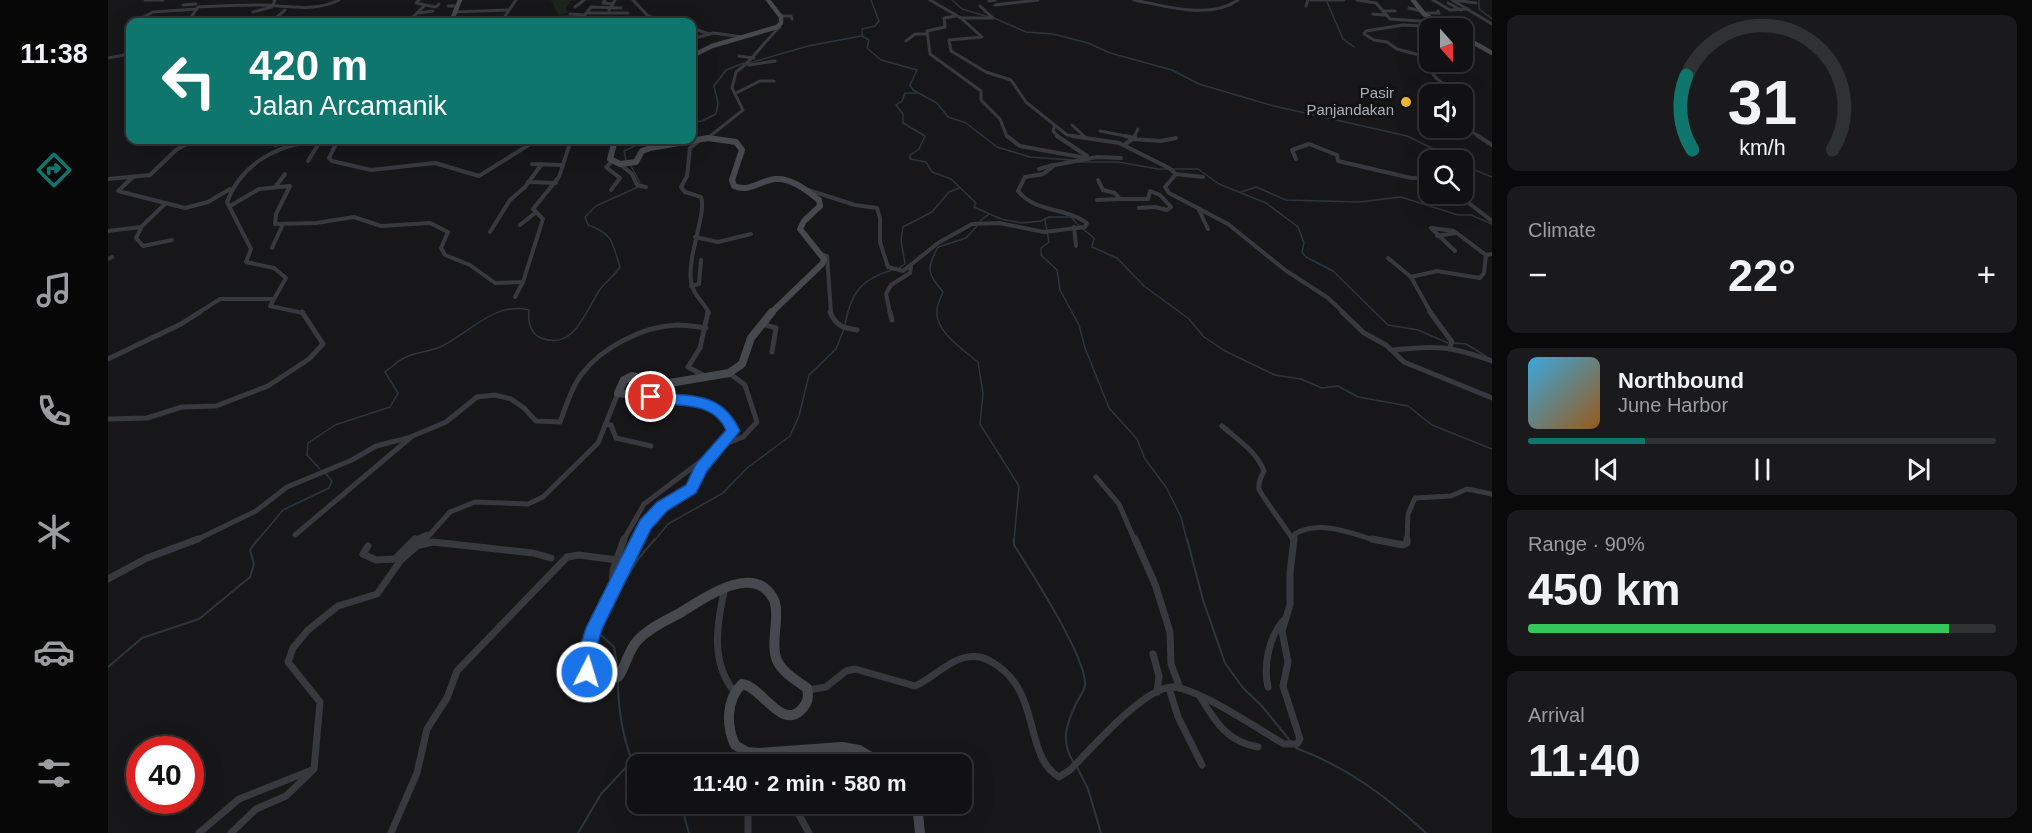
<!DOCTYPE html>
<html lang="en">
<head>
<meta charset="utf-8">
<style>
  :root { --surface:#111113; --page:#1a1a1c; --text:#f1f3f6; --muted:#9c9da0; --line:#303133; --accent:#0f766e }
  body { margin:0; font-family:Arial,sans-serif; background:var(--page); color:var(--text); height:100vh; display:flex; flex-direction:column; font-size:22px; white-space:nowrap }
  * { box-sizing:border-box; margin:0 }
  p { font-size:20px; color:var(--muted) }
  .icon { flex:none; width:33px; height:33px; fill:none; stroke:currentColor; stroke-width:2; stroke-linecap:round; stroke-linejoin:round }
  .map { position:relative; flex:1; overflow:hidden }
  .sheet { display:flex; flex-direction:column; gap:15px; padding:15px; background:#09090a; width:540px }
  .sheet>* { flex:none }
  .top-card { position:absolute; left:18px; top:18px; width:570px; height:126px; border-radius:12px; box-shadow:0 6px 24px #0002,0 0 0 2px var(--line); background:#0f766e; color:#fff; overflow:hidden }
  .needle { width:39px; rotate:159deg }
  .controls { position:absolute; left:1311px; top:18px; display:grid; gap:12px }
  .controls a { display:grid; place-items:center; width:54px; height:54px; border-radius:12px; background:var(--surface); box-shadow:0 6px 24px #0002,0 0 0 2px var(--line); font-size:30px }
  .speed { position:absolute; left:18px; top:736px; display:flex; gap:12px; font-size:30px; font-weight:700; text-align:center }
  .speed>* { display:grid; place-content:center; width:78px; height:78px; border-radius:50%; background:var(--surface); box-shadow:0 6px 24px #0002,0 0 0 2px var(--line); line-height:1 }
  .speed .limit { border:9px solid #d22; background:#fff; color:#111 }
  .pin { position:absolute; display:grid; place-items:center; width:51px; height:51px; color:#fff; margin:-26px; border:3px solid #fff; border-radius:50%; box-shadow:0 2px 6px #0007 }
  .me { position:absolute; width:66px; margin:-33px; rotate:5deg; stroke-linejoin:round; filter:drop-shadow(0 0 4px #0008) }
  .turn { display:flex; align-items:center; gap:21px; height:126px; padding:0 24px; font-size:27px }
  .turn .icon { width:78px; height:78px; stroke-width:2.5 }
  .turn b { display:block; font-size:42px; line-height:51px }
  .big { font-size:45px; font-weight:700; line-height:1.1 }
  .sheet .widget { flex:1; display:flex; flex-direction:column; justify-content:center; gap:9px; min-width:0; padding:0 21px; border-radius:12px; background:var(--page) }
  .sheet .dial { align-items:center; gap:0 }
  .dial svg { height:156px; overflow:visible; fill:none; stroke:var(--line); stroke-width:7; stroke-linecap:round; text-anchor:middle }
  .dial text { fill:var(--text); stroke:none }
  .song { display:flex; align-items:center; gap:18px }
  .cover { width:72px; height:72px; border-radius:9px; background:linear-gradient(135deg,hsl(200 70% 55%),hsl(30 70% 35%)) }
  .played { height:6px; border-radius:3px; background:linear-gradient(90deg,var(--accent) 25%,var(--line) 25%) }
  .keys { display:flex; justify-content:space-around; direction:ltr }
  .heat { display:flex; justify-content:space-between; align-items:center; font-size:33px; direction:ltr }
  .charge { height:9px; border-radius:4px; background:linear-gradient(90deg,#34c759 90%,var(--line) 0) }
  .trip { position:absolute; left:519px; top:754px; width:345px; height:60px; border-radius:12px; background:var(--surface); box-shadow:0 6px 24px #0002,0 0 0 2px var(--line); font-weight:700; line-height:60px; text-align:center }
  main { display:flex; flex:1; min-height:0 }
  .dock { display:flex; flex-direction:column; width:108px; justify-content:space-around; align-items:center; background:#070708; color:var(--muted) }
  .dock .icon { width:42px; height:42px }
  .dock .on { color:var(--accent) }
  .dock b { font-size:27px; color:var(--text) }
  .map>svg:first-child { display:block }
  .green { fill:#1d241e }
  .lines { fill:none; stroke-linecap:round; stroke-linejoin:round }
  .stream-far1 { stroke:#2d353d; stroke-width:1.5 }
  .stream { stroke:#2d353d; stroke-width:2 }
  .street-far3 { stroke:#38393e; stroke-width:3 }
  .street-far2 { stroke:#38393e; stroke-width:4 }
  .street-far1 { stroke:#38393e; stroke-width:5 }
  .street { stroke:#38393e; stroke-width:7 }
  .secondary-far3 { stroke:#46484e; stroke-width:4.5 }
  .secondary-far2 { stroke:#46484e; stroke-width:6 }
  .secondary-far1 { stroke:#46484e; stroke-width:8 }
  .secondary { stroke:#46484e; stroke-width:10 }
  .route { fill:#1a73e8; stroke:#114b97; stroke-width:1.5 }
  .poi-dot { fill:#efb739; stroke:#121214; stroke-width:2 }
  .labels { text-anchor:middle; stroke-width:6; stroke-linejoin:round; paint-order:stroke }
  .far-poi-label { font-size:15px; fill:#a9aeb9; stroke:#121214; text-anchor:end }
</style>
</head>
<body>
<main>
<nav class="dock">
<b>11:38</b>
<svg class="icon on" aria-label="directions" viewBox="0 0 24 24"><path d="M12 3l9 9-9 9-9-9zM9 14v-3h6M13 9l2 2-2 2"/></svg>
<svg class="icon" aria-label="music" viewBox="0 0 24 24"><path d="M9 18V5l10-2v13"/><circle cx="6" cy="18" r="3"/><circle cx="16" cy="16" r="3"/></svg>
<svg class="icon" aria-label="phone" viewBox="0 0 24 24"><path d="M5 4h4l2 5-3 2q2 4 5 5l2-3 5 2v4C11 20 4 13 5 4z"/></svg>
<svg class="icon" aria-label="climate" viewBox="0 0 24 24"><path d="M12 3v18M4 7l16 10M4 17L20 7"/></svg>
<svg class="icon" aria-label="car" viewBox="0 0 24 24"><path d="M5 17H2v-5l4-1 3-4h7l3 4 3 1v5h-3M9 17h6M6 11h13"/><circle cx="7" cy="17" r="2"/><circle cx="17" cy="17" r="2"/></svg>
<svg class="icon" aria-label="filters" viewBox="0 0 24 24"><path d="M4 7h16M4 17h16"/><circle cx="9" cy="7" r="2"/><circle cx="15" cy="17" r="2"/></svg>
</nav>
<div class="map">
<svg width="1384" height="833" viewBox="0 0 1384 833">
  <rect width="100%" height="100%" fill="#171719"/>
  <polygon class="green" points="443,0 469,0 463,1 458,8 460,13 451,15 515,16 519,22 454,22"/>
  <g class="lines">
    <g class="stream-far1">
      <polyline points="763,0 771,21 767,26 754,29 754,36 761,40 759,48 773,60 809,70 802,85 805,90 829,103 840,117 858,123 889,147 922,157 964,160"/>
      <polyline points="844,0 854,9 881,17"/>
      <polyline points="1371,0 1371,9 1384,19"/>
      <polyline points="1219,2 1235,39 1246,47"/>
      <polyline points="886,18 918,32 945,34 980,43 1002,53 1064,70 1091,84 1166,106 1299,136 1348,160"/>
      <polyline points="641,63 700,46 753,36"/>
      <polyline points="809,93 797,93 794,101 788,105 795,114 795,123 817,136 811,149 802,155 802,159 818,162 824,172 843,179 868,203 866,207 893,219 914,223 933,221 941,217 963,217 971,226"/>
      <polyline points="584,122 594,121 608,114 610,103 606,86 618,70 636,63"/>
      <polyline points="518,160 516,151 540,140"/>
      <polyline points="971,162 1010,162 1050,169 1090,169 1111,184 1158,203 1190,227 1196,243 1194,252 1198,257 1225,271 1280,325 1310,330 1340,343"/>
      <polyline points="1354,165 1384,177"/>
      <polyline points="1133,192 1148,187 1178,200 1251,202 1293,197 1350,215 1363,215 1384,224"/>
      <polyline points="937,220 941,242 933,248 933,255 949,270 952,290 971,325 977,348 1001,408 1029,439 1037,459 1058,487 1073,517 1079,541"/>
      <polyline points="871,222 881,214"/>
      <path d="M869,226L858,238L830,247C818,270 819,272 835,292C833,298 829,304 829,310C826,331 857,351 870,362L875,393L872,424L911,486L906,541"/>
      <polyline points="975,229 986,238 984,247 1009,258 1036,286 1081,319 1096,337 1117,351 1167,375 1193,379 1214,388 1230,386 1250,397 1300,406 1324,425 1384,449"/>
      <polyline points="791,268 797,264 793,240 795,227 824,212 841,192 851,188"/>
      <path d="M737,324C743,293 753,279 784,270"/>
      <polyline points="1345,343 1358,344 1378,356"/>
      <path d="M212,469L199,455L200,443L227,425L282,407L290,393L277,372C283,368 289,361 296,358C307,352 321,352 332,347C359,335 386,301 421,310C420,321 421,333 433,338C466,351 477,312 491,291C497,282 506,276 512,267C504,243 506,234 480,225L477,217L488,206L530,187L531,181L523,166"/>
      <polyline points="149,541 175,510 221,488 224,481 218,474"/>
      <polyline points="546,541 560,524 615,493 639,468 682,436 691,416 701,375 728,349 736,329"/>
    </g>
    <g class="stream">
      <path d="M906,539V545C922,570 980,659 977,686C976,691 971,698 969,702C958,724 952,742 966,763"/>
      <polyline points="1079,539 1095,600 1117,663 1135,688 1154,706 1183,742"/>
      <polyline points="508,595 531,558 547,539"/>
      <polyline points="499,613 492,634 506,647 510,669"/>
      <polyline points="0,667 34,638 91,619 142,577 146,564 142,550 150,539"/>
      <path d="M510,680C510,708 514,734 524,761L539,765"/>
      <path d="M1188,748C1239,767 1278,796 1318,833"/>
      <polyline points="969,767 980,789 993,833"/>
      <polyline points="573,804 581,833"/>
      <polyline points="470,833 493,794 524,761"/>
    </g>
    <g class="street-far3">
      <polyline points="37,0 55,0"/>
      <polyline points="497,0 495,3 505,4"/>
      <polyline points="525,0 539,15 554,22"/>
      <polyline points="822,0 853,18 874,37 841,40 843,51 878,72 903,80 918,102 959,135 974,137"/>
      <path d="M1026,0C1057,6 1102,20 1130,0"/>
      <polyline points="1203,0 1236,0"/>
      <polyline points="1249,0 1268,3 1282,19 1328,22"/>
      <polyline points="1325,0 1342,10 1360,9"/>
      <polyline points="1344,0 1384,24"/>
      <polyline points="1346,0 1368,3"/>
      <polyline points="881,1 887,0"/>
      <polyline points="1340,3 1353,10"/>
      <polyline points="75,5 88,4"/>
      <polyline points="317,5 328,7 331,4"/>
      <polyline points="887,5 930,0"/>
      <polyline points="340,6 349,6"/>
      <polyline points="1198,6 1200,0"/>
      <path d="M90,7C111,6 131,5 152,5C179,5 205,13 231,0"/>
      <polyline points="467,7 476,0"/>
      <polyline points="1301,8 1313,11"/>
      <polyline points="501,10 507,0"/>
      <polyline points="1275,11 1287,11"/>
      <polyline points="145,12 164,7 167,0"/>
      <polyline points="346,12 400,10"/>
      <polyline points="311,13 325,11"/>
      <polyline points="478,13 520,13"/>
      <polyline points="1315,13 1331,13 1330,11"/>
      <polyline points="462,14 477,15 483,7 513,8"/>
      <polyline points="1265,14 1278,15"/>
      <polyline points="673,16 683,16 684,19"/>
      <polyline points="848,16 836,18 837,27 819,31 822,54 873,91 873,100 892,119 899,137"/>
      <polyline points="853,18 885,18 872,6"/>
      <polyline points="32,19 45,12 89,9"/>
      <polyline points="80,22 89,8"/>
      <polyline points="174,22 179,20 169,17 177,10"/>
      <polyline points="300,22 317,5 308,3 311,0"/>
      <polyline points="393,22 408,0"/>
      <polyline points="1337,27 1295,25 1258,31 1256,34 1266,40 1279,42 1289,49 1311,55 1328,78 1343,90 1342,94"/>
      <polyline points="584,28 601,34"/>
      <polyline points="584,39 605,33 635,37"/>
      <polyline points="798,41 807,34 818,34"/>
      <polyline points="631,56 646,58"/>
      <polyline points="0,58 22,54"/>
      <polyline points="641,65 667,61"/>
      <polyline points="628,93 652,81 666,81"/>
      <polyline points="947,125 945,131 951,137"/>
      <polyline points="964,125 977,137"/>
      <polyline points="1354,125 1372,137"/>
      <polyline points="992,131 1023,137"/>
      <path d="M601,137L635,110L624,88L628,72C646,60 655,42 672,27"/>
      <polyline points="1026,137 1030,129"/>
    </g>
    <g class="street-far2">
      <polyline points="899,136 912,146 978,158"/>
      <polyline points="949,136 979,156"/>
      <polyline points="964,136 1011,143 1061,168 1068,174 1057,187 1061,193 1120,224 1177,270 1220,298 1236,313"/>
      <polyline points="1370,136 1384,145"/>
      <polyline points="600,138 603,136"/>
      <polyline points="1026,138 1027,136"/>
      <polyline points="1025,139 1053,141 1068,138"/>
      <polyline points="219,140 228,144 221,158 224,161 263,170 327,163 371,176 427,141 460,140"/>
      <path d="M592,140L582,148L579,176L573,187L577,192L593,197C599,212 579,257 583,281C584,294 596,302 601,313"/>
      <polyline points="167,145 183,140"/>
      <polyline points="1016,145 1026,138 1017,136"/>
      <polyline points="1188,159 1184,150 1201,144 1229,155 1230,161 1303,178 1322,178"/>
      <polyline points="200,161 213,140"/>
      <polyline points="424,164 453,165"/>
      <polyline points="512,164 524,174 529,185 538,187"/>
      <polyline points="931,169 945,165"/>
      <polyline points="1067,174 1095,177"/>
      <polyline points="25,177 10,191 77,208 100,202 122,189"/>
      <polyline points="0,179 42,175 68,150 86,140"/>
      <polyline points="990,180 995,190 1007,193 1012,199 1040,199 1042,191 1052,195 1063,207 1059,210 1047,207 1031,208"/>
      <polyline points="420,182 448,183"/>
      <polyline points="168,186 177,174"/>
      <path d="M694,188L747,205L769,208L772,218V242L780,267L795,271L830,243L864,224L891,223L936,232L977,227L979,223C957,207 928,213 910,191L917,177L935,174L947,165L989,157L1013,158"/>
      <polyline points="503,190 512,178 498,167 504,162"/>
      <polyline points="1349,194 1384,221"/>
      <polyline points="989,200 1012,199"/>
      <polyline points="122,206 151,189 182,186 168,214 167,224 208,223 246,217 273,226 322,223 340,232 333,248 337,255 362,265 387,283 415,282 435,219 425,209 451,177 463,140"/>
      <polyline points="1090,208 1100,229"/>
      <polyline points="412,225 427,213"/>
      <polyline points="966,227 968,246"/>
      <polyline points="33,228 28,238 35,246 64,240"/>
      <polyline points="0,231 33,227 57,204"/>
      <polyline points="382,232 402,200 417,187 433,165"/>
      <polyline points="1329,236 1348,233"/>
      <polyline points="587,237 610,242 643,234"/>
      <polyline points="164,248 175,224"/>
      <polyline points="1347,251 1323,228 1346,231 1378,255"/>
      <polyline points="711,253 719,256 723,313"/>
      <polyline points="1280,258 1303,277"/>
      <polyline points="0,259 4,257"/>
      <polyline points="583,286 591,284 593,260"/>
      <polyline points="407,297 415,282"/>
      <polyline points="90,313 112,299 164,299"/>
      <path d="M195,313L162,306L178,278L166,268L138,262L143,249L119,202C135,159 177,142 219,140"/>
      <polyline points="782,313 778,294 783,285 802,273 803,267"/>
      <polyline points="1323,313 1303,277 1329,271 1372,278 1376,273 1378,255 1384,254"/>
    </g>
    <g class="street-far1">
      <path d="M722,312C728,326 735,328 749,330"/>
      <polyline points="782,312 784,320"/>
      <polyline points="1234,312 1256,333 1278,345 1296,362 1384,398"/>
      <polyline points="1322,312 1344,342 1341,349"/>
      <polyline points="654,324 668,328 664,352"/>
      <path d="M1285,350C1328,345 1343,346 1384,361"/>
      <polyline points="0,359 73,324 92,312"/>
      <polyline points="597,376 580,367 592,348 600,312"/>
      <polyline points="0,419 39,418 74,407 108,406 160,386 201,359 215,344 194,312"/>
      <polyline points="498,424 503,425 508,438 543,446"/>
      <path d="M1114,426C1130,440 1148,451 1156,471C1153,477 1150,482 1151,489C1152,494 1179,529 1185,540"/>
      <polyline points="615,445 635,437 649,422 637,385 621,373"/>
      <polyline points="988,477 1011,504 1027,541"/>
      <polyline points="187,535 302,438"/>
      <path d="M86,541L148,511L179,487L244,460L268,446L300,438L338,422L369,397L387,395L403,399L416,408L428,421L452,422C458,407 463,388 473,375C494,347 535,326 570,325C579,325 589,327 598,328"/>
      <polyline points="304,541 319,534"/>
      <polyline points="316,541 342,512 367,502 420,504 435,497 490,443 510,393"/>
      <polyline points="515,541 536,504 609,449"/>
      <path d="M1186,541L1187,534C1212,519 1244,534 1270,541"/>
      <polyline points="1299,541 1300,514 1307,498 1343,496 1359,489 1384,494"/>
    </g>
    <g class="street">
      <polyline points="1027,539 1047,584 1062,632 1063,664 1072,688"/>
      <polyline points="1264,539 1295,545 1299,543 1299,539"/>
      <polyline points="312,545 325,542 425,553 443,558"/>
      <polyline points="260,546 255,554 268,560 287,559 307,539"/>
      <polyline points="0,579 39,558 90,539"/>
      <path d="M617,588C609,622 602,662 626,691"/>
      <polyline points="504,590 505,570 516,539"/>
      <polyline points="1045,654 1051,676 1049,692"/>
      <path d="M1160,687C1155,666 1161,637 1175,621"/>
      <polyline points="1061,688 1070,717 1094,765"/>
      <path d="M700,690L718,687L738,671L747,669L807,686C824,679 837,663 855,658C869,654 879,658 890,666C933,696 916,756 951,777L962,770C982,750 1037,686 1065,687C1092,689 1150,729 1176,744H1189L1192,739L1175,686L1180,662L1174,631L1182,605V573L1186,539"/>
      <path d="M1093,698C1108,723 1120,742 1150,747"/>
      <polyline points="640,804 640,833"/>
      <polyline points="685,804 701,833"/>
      <polyline points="91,833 131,799 204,770"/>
      <polyline points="123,833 148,809 178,796 206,769 212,702 180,662 185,648 200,630 230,606 269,594 293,560 317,539"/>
      <polyline points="283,833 309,773 319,729 339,698 349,671 459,557 471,555 509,560"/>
    </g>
    <g class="secondary-far3">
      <polyline points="1305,0 1316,14 1339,28"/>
      <polyline points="343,22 352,0"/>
      <polyline points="1354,36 1384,53"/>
      <polyline points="584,56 604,46 669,27 673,23 673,17 660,0"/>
    </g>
    <path class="secondary-far2" d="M507,140L502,159L512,164L528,162L534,151L542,148L600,138L628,142L634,150L624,180L626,186C642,193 652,180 668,179C684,178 699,191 711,200L712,206L696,221L692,229L716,259L714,264L663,313"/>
    <polyline class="secondary-far1" points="530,541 550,510 583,489 593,468 625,431 618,416 602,404 510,393 516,380 524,376 556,384 621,373 634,364 643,338 664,312"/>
    <g class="secondary">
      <path d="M531,539L486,628L477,670L493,678L510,677C518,666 520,651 529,641C541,628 557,621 572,613C595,599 645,562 665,598C669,604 668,613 668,621C664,661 665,665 699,688C701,697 700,703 693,710C673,730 653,686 634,684C618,700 618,725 627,745L639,752L651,753L734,747L751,750L777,765"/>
      <polyline points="809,804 812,833"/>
    </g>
  </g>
  <path class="route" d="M543,392C583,397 613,390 632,431L599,471L588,493L559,511L543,529L494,629L485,660L488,672L485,678L479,681L473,678L468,660L478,628L532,520L549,502L578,485L588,464L618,430C603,398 568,409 539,401V394Z"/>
  <circle class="poi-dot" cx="1298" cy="102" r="6"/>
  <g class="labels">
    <g class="far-poi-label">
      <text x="1286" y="98">Pasir<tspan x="1286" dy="17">Panjandakan</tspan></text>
    </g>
  </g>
</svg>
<div class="controls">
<a><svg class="needle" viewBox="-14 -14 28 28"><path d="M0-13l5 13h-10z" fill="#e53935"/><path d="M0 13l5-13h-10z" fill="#9c9da0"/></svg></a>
<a><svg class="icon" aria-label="sound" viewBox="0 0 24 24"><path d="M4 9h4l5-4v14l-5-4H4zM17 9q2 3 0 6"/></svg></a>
<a><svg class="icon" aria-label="search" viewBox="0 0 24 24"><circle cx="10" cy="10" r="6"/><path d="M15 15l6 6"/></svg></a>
</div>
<div class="speed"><div class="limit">40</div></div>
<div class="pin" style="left:543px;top:397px;background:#d93025"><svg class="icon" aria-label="arrive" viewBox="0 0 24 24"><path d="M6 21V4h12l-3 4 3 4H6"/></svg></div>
<svg class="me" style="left:479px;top:672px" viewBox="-20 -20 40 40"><circle r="17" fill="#1a73e8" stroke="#fff" stroke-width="3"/><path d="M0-11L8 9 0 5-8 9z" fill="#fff"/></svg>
<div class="trip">11:40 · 2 min · 580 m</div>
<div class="top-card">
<div class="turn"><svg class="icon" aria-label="left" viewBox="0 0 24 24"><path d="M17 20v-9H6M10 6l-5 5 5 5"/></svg><div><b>420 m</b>Jalan Arcamanik</div></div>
</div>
</div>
<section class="sheet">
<div class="widget dial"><svg viewBox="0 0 100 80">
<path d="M14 69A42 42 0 1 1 86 69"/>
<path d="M14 69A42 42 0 0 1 11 31" stroke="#0f766e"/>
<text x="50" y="56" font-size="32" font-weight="700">31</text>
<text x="50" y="72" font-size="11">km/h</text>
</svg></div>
<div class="widget"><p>Climate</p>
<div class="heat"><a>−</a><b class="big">22°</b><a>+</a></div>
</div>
<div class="widget">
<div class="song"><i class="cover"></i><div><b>Northbound</b><p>June Harbor</p></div></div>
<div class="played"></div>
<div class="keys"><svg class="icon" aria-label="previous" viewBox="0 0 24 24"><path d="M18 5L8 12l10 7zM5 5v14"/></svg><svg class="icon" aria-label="pause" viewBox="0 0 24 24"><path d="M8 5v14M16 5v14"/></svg><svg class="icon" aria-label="next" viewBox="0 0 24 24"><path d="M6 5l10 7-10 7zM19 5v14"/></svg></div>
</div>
<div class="widget"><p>Range · 90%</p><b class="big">450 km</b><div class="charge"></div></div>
<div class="widget"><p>Arrival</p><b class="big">11:40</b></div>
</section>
</main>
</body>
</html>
